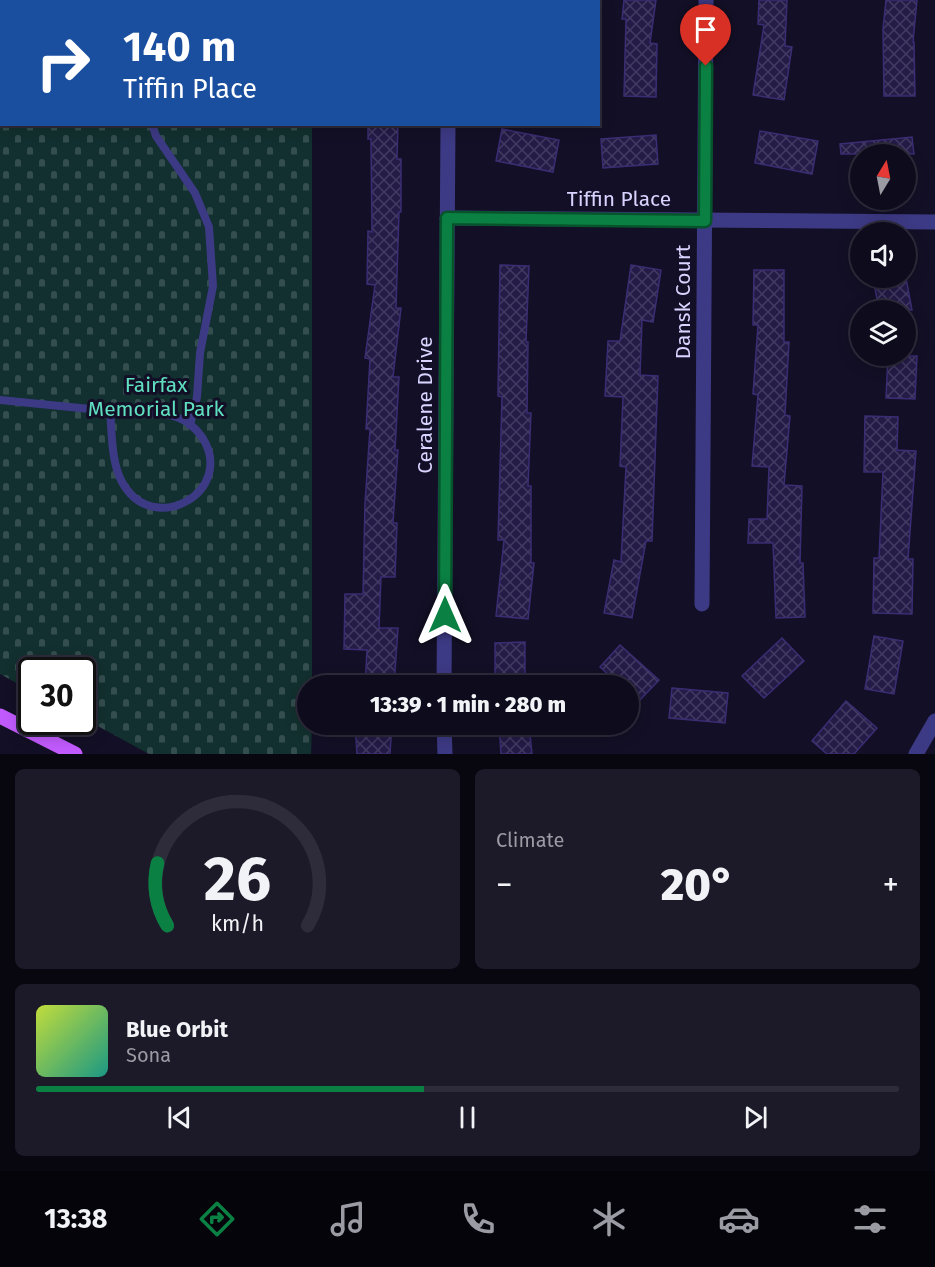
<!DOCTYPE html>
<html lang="en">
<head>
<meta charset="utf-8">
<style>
  :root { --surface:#0e0b1c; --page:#1c1929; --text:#f1f3f6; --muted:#9b9ba3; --line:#2e2b3b; --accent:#0b8043 }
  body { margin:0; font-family:"Fira Sans",sans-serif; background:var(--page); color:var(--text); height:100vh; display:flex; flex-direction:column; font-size:22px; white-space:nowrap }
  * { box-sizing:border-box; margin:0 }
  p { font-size:20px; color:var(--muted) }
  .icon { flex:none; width:33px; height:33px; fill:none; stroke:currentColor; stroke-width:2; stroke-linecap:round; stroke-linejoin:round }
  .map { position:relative; height:754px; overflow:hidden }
  .side { display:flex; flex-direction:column; gap:15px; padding:15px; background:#08060f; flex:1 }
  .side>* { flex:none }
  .guide { position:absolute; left:0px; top:0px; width:600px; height:126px; box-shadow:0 3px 15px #0003,0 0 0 2px var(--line); background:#1a4fa0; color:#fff; overflow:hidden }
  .needle { width:39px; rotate:10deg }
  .tools { position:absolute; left:850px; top:144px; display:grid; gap:12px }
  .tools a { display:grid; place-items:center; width:66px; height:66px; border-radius:50%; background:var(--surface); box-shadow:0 3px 15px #0003,0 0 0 2px var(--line); font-size:30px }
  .speed { position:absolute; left:18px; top:657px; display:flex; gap:12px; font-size:30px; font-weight:700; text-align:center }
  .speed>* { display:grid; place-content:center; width:78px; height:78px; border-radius:50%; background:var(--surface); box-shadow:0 3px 15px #0003,0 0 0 2px var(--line); line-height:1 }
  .speed .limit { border:3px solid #111; border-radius:9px; background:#fff; color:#111 }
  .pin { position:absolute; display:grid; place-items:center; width:51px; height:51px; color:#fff; margin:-62px -26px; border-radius:50% 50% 50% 0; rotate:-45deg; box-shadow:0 0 6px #0007 }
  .pin .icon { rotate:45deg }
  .me { position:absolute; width:66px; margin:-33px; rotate:0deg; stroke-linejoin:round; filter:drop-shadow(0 0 4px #0008) }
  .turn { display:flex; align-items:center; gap:21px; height:126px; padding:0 24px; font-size:27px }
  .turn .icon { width:78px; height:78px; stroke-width:2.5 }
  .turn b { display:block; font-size:42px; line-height:51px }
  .big { font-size:45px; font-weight:800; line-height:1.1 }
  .side .widget { flex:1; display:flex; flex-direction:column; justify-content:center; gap:9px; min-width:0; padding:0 21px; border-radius:9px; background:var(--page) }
  .side .dial { align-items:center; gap:0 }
  .dial svg { height:156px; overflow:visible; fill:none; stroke:var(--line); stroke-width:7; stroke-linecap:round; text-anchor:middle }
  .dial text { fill:var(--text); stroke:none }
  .song { display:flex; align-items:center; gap:18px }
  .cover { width:72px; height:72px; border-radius:9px; background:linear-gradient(135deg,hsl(70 70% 55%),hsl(170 70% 35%)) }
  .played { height:6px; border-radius:3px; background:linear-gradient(90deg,var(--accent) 45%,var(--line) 45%) }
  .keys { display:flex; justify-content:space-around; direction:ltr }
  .heat { display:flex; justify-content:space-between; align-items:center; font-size:33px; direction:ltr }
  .side .tiles { flex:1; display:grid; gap:15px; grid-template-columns:1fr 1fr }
  .widget:last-child { grid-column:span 2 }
  .trip { position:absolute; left:297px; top:675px; width:342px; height:60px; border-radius:30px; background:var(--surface); box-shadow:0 3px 15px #0003,0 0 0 2px var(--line); font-weight:800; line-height:60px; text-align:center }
  .dock { display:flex; height:96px; justify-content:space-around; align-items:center; background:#06040b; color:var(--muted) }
  .dock .icon { width:42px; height:42px }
  .dock .on { color:var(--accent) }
  .dock b { font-size:27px; color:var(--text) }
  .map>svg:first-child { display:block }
  .cemetery { fill:url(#cemetery-stones) }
  .building { fill:url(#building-cross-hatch); stroke:#3b2d73; stroke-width:1.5 }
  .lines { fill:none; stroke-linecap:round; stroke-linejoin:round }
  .service { stroke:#3d3a85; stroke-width:8 }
  .minor { stroke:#3d3a85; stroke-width:15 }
  .primary { stroke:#c25bff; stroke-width:15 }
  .route-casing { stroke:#07532c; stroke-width:15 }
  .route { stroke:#0b8043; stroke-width:10 }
  .labels { text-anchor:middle; stroke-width:6; stroke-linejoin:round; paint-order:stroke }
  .street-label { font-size:21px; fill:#d9d4ff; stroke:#130f26 }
  .park-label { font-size:21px; fill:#5fe0c0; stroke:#130f26 }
</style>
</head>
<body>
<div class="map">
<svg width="935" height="754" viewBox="0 0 935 754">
  <defs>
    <pattern id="cemetery-stones" width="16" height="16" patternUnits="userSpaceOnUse" patternTransform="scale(1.5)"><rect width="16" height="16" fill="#12302f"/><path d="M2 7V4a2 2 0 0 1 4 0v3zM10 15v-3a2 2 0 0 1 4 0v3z" fill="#344d4e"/></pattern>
    <pattern id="building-cross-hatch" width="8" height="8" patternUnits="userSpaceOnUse" patternTransform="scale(1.5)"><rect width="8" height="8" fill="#241b47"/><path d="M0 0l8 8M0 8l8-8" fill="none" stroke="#433b63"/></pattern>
  </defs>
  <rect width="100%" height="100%" fill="#130f26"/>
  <polygon class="cemetery" points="0,0 313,0 2,2 2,124 312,125 312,685 308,686 308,724 312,725 311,754 149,754 83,718 82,670 32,670 31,691 0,674"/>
  <g class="building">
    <polygon points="624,0 656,0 650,43 657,44 656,97 624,96 626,19 622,19"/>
    <polygon points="759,0 787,0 785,46 792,47 784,100 753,95 764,25 758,24"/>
    <polygon points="886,0 917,0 913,42 914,42 915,96 884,96 883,29"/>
    <polygon points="368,124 398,124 397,159 401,159 401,212 399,212 396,308 401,308 393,377 399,377 395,450 398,450 393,523 397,523 395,577 381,577 379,628 398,628 394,686 365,686 367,650 344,649 345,594 363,594 365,503 370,429 366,429 370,359 365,358 375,285 367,284 368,231 372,232 371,139 368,139"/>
    <polygon points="502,129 559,140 553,172 496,161"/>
    <polygon points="760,131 818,141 812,174 755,163"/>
    <polygon points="656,135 658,164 603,168 601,139"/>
    <polygon points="912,137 914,154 841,154 840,144"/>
    <polygon points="500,265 529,266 526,342 528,342 527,413 531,413 528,486 531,486 531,563 534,563 528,619 496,616 504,540 498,540 502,397 498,396"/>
    <polygon points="631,265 661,270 653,322 642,320 640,375 658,376 652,541 646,541 632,618 604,613 614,560 621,562 626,467 620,466 623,397 605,396 608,341 620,341"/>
    <polygon points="754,270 784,270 784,342 789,342 785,415 790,416 784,485 802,486 800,563 803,563 805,617 776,618 773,543 748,543 749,519 767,519 769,467 752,466 758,395 753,394 758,325 753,325"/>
    <polygon points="873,278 906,278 912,310 879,310"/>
    <polygon points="888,356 917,356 915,399 886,398"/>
    <polygon points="865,416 898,417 897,450 916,451 908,559 913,559 912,614 873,613 874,558 879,558 883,472 864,472"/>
    <polygon points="874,636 903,641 894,694 865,689"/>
    <polygon points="782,638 804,661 764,698 742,676"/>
    <polygon points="525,642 525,686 495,686 495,643"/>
    <polygon points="620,645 659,680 639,701 628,692 628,686 621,686 600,667"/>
    <polygon points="672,688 728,693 725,723 669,718"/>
    <polygon points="846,701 877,728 854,754 827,754 812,741"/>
    <polygon points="355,724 392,724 390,754 357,754"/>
    <polygon points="499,724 529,724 532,754 501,754"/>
  </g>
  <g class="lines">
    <g class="service">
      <polyline points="180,2 181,0"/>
      <polyline points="152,124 156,136 195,193 209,227 213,286 200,353 197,397 190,425"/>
      <path d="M0,400L100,410C124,411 150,410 173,416C185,419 196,428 202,437C237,491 153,539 122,482C111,462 112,432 110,410"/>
    </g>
    <g class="minor">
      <polyline points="448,2 449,0"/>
      <polyline points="447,218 935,222"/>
      <polyline points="702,604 706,0"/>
      <polyline points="444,686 448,124"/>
      <polyline points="444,724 445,754"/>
      <polyline points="916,754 935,721"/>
    </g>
    <polyline class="primary" points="0,716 75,754"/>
  </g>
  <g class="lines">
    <g class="route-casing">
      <polyline id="route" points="445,615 447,218 705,221 706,66"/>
    </g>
    <use href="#route" class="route"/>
  </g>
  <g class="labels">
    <g class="street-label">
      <text x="619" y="206">Tiffin Place</text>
      <text transform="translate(683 302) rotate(-90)" y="7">Dansk Court</text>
      <text transform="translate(425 405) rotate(-90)" y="7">Ceralene Drive</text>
    </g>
    <g class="park-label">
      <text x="156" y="392">Fairfax<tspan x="156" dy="24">Memorial Park</tspan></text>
    </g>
  </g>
</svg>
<div class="tools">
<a><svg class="needle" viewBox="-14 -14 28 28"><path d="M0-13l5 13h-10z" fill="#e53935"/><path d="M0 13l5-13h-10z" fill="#9b9ba3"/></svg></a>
<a><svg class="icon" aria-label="sound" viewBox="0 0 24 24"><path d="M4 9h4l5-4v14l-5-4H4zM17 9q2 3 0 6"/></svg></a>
<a><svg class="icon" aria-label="layers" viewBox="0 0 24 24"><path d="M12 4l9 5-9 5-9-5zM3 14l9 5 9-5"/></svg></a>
</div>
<div class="speed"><div class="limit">30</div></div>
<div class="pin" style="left:706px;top:66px;background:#d93025"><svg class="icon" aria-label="arrive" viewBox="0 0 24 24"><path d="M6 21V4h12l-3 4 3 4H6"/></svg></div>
<svg class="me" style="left:445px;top:615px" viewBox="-20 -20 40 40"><path d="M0-17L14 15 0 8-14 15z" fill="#0b8043" stroke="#fff" stroke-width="4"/></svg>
<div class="trip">13:39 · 1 min · 280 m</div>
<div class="guide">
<div class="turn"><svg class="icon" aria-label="right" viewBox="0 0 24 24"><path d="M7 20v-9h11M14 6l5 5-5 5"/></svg><div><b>140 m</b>Tiffin Place</div></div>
</div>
</div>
<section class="side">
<div class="tiles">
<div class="widget dial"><svg viewBox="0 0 100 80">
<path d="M14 69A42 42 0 1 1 86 69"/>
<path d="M14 69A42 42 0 0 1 9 37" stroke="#0b8043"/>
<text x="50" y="56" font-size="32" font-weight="700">26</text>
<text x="50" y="72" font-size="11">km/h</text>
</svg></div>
<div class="widget"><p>Climate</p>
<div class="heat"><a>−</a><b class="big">20°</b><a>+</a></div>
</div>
<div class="widget">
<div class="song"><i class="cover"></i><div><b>Blue Orbit</b><p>Sona</p></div></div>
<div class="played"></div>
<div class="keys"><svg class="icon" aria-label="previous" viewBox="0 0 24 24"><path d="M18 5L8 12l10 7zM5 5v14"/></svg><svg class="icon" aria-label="pause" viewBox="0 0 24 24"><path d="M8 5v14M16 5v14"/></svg><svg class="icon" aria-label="next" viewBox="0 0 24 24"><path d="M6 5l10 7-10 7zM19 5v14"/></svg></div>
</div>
</div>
</section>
<nav class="dock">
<b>13:38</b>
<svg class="icon on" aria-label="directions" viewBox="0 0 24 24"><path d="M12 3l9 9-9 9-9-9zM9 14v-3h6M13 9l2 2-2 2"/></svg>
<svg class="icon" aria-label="music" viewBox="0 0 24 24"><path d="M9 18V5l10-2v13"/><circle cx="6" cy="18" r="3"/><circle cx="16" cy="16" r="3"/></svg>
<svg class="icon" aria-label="phone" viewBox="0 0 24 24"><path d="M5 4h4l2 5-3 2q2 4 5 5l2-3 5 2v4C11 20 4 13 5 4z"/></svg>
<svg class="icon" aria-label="climate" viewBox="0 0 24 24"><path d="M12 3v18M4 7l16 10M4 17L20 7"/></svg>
<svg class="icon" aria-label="car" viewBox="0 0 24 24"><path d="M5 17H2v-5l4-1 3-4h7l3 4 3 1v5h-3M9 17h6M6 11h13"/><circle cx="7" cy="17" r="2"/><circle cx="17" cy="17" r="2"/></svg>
<svg class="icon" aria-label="filters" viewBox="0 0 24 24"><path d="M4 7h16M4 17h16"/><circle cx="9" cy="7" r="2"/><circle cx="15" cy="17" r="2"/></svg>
</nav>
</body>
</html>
